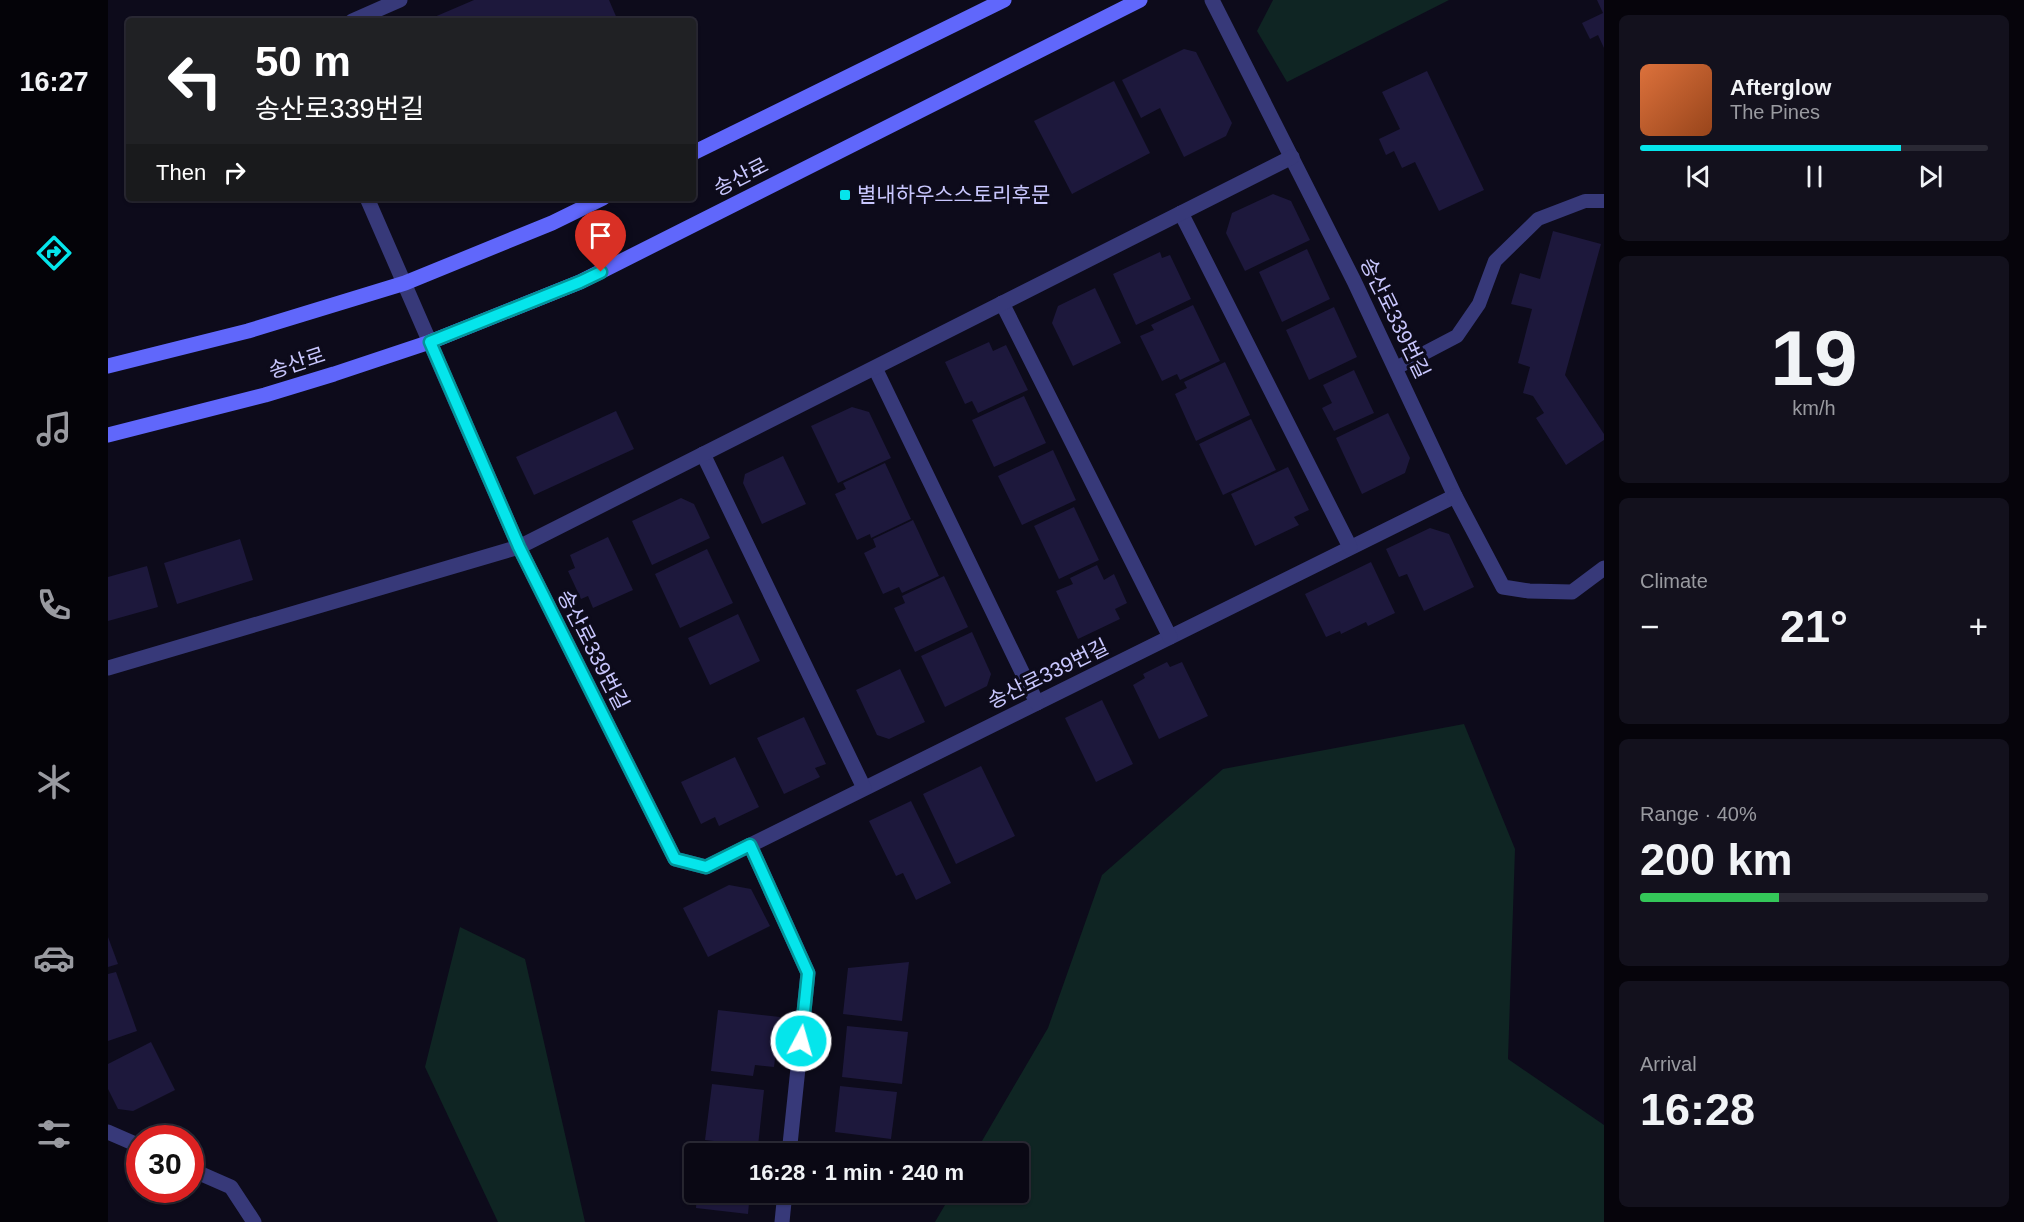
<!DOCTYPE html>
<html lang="en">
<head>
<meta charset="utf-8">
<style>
  :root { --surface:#0a0814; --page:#13111d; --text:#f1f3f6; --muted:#999aa0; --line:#2a2934; --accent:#05e5eb }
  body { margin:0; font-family:Helvetica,"Noto Sans KR",sans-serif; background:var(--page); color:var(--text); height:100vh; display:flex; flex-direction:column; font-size:22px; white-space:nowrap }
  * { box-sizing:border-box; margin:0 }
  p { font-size:20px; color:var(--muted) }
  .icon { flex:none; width:33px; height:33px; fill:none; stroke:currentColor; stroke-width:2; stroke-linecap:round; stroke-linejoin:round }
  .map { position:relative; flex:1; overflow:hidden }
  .side { display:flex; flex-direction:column; gap:15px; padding:15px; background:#06040b; width:420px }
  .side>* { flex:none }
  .hud { position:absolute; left:18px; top:18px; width:570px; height:183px; border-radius:6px; box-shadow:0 2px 4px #0004,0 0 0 2px var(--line); background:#202124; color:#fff; overflow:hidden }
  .speed { position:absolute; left:18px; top:1125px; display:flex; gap:12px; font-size:30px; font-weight:700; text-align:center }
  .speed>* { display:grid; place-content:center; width:78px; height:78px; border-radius:50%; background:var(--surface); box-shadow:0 2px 4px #0004,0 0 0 2px var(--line); line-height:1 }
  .speed .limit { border:9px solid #d22; background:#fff; color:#111 }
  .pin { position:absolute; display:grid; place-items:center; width:51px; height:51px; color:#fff; margin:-62px -26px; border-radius:50% 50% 50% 0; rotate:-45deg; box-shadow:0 0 6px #0007 }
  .pin .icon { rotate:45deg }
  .me { position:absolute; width:66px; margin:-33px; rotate:6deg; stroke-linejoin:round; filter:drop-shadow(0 0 4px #0008) }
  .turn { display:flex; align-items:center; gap:21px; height:126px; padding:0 30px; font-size:27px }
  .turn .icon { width:78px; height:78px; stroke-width:2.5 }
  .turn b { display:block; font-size:42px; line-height:51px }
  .then { display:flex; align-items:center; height:57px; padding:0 30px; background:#0003; gap:12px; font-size:22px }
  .big { font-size:45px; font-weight:600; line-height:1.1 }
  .side .card { flex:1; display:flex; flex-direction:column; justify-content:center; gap:9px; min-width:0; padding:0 21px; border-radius:9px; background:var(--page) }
  .side .dial { align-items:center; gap:0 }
  .dial b { font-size:78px; line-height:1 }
  .song { display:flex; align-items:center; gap:18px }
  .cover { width:72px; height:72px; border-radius:9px; background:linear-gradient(135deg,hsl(20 70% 55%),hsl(20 70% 35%)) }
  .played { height:6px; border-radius:3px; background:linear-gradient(90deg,var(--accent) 75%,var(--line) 75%) }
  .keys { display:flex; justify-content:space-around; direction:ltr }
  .heat { display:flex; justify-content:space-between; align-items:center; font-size:33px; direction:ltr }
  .charge { height:9px; border-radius:4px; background:linear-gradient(90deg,#34c759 40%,var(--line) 0) }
  .trip { position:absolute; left:576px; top:1143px; width:345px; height:60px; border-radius:6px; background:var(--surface); box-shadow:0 2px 4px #0004,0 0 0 2px var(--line); font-weight:600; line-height:60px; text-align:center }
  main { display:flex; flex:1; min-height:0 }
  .tab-bar { display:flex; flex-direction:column; width:108px; justify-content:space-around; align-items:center; background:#040308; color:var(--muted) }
  .tab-bar .icon { width:42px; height:42px }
  .tab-bar .current { color:var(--accent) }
  .tab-bar b { font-size:27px; color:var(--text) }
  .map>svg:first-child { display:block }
  .green { fill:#0f2523 }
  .building { fill:#1d183c }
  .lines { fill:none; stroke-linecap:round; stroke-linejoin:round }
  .lane { stroke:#373979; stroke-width:14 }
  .street { stroke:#373979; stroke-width:15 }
  .secondary { stroke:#6067fb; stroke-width:15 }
  .route-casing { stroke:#039599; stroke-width:15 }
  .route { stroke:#05e5eb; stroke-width:10 }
  .poi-dot { fill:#05e5eb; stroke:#0d0b1b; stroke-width:2 }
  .labels { text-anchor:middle; stroke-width:6; stroke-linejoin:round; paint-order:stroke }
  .street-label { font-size:21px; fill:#c9c7fe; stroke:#0d0b1b }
  .poi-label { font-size:21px; fill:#c9c7fe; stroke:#0d0b1b; text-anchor:start }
</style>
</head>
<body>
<main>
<nav class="tab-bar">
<b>16:27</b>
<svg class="icon current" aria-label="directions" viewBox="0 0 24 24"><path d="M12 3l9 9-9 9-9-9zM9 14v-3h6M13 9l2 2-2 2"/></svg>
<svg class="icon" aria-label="music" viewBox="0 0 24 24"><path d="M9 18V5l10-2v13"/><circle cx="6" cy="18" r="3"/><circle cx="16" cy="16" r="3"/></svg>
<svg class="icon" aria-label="phone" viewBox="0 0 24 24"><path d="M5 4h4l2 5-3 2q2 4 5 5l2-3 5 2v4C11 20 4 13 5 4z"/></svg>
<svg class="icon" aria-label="climate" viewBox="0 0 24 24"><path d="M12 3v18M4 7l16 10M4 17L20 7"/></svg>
<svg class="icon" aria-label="car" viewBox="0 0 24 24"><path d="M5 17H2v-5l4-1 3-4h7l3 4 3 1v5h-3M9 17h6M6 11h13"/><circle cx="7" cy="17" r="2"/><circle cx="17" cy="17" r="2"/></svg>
<svg class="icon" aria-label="filters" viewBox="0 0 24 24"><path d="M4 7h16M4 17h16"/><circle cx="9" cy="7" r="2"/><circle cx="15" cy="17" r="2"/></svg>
</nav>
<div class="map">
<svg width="1496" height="1222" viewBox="0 0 1496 1222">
  <rect width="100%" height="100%" fill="#0d0b1b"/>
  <g class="green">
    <polygon points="1165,0 1341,0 1179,82 1149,31"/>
    <polygon points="1356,724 1407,849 1400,1059 1496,1125 1496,1222 827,1222 844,1193 910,1192 910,1154 867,1153 940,1028 994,875 1115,769"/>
    <polygon points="352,927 417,959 477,1222 390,1222 317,1067"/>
  </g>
  <g class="building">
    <polygon points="366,0 501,0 510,21 317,21"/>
    <polygon points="1489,0 1496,0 1496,48 1490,35 1482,39 1474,23 1495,13"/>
    <polygon points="1076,49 1088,52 1124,123 1118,136 1076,157 1052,108 1033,118 1014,80"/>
    <polygon points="1319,71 1376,190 1331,211 1307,162 1294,168 1286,151 1278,155 1271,139 1292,129 1274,92"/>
    <polygon points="1006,81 1042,153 964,194 926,121"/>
    <polygon points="1165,194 1183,201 1202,240 1137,271 1118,233 1124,213"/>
    <polygon points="1445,231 1493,244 1457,375 1496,434 1496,440 1458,465 1428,418 1436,413 1425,396 1415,393 1422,367 1410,363 1424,309 1403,304 1412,273 1432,279"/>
    <polygon points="1199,249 1222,299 1174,322 1151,272"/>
    <polygon points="1052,252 1054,258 1062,255 1083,299 1028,325 1005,274"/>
    <polygon points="987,288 1013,343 965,366 944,323 950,306"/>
    <polygon points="1085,305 1112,361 1072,380 1069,374 1054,381 1032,336 1046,330 1043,325"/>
    <polygon points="1226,307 1249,357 1201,380 1178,330"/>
    <polygon points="881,342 885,351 898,345 920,390 870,413 864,401 857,404 837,362"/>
    <polygon points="1117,362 1142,415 1088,441 1067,394 1079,388 1076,382"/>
    <polygon points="1246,370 1266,413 1226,431 1214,408 1224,403 1215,385"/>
    <polygon points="916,396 938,443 886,467 864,420"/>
    <polygon points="744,407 761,412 783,458 730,483 703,426"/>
    <polygon points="508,411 526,449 426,495 408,457"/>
    <polygon points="1280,413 1302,458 1297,473 1254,494 1228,438"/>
    <polygon points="1143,419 1168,470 1115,495 1091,444"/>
    <polygon points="945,450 968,500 914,525 890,476"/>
    <polygon points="675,456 698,504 654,524 635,483 637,474"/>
    <polygon points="777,463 803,519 763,538 762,534 749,540 727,494 738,489 735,483"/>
    <polygon points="1180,467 1201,510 1186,517 1191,525 1147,546 1123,494"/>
    <polygon points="573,498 586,504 602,538 544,565 524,521"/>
    <polygon points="966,507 991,560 951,579 926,526"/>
    <polygon points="805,520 831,576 794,593 791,587 775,594 756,553 768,547 765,539"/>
    <polygon points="1322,528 1341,534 1366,587 1316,611 1299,574 1291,577 1278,549"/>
    <polygon points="500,537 525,590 485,608 480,596 473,599 460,571 467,568 462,555"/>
    <polygon points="132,539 145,580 69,604 56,563"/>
    <polygon points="599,549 625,603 572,628 547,574"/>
    <polygon points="1263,562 1287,613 1260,626 1258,622 1233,634 1232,631 1218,637 1197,594"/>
    <polygon points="989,565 996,580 1006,574 1019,603 1007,609 1012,619 970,639 948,591 965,584 962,578"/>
    <polygon points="39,566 50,607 0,621 0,577"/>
    <polygon points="836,576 860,627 807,652 786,608 797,603 794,596"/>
    <polygon points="630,614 652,661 602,685 580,638"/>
    <polygon points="864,632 883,674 879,686 837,707 813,656"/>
    <polygon points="1059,662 1062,667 1074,662 1100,716 1051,739 1025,685 1037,678 1035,674"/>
    <polygon points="792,669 817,722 781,739 769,735 748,690"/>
    <polygon points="994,700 1025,764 988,782 957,718"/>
    <polygon points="696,717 718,764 707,768 712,777 676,794 649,738"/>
    <polygon points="627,757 651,807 611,826 607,817 593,824 573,782"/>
    <polygon points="873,766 907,836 848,864 815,794"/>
    <polygon points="803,801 843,883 808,900 795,873 788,876 761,821"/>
    <polygon points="621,885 643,889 662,926 600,957 575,908"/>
    <polygon points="0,937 10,964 0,967"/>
    <polygon points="801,962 794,1021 735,1014 740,968"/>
    <polygon points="8,972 29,1031 0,1041 0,974"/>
    <polygon points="610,1010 672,1017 666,1067 647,1065 645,1076 603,1071"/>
    <polygon points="739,1026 800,1032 794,1084 734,1077"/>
    <polygon points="43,1042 67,1090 25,1111 10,1109 0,1089 0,1064"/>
    <polygon points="604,1084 656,1090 650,1146 597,1140"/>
    <polygon points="732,1086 789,1092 783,1139 727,1132"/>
    <polygon points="589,1192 642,1192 640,1214 588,1208"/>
  </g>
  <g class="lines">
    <polyline class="lane" points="1288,368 1349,336 1371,304 1387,261 1430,219 1477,201 1496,201"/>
    <g class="street">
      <polyline points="244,21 292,0"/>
      <polyline points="259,198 411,547 567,859 598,867 1347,496 1246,281 1104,0"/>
      <polyline points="1073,213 1242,547"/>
      <polyline points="894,303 1062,637"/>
      <polyline points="767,368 929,703"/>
      <polyline points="595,454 756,788"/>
      <polyline points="1347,496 1395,587 1421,591 1464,592 1496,568"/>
      <polyline points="0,668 411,547 1184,157"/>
      <polyline points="642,845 700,973 681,1154"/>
      <polyline points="0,1132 32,1146"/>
      <polyline points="82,1169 123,1187 146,1222"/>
      <polyline points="674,1222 677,1192"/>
    </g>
    <g class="secondary">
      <polyline points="585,153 896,0"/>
      <polyline points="0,366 140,331 297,283 444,223 495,198"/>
      <polyline points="0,435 157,395 226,374 322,342 472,282 1032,0"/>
    </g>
  </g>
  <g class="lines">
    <g class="route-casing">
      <polyline id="route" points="493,272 472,282 322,342 411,547 567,859 598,867 642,845 700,973 693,1041"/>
    </g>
    <use href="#route" class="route"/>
  </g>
  <rect class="poi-dot" x="731" y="189" width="12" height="12" rx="3"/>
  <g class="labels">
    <g class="street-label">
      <text transform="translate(633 177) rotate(-27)" y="7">송산로</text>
      <text transform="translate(1287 318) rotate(64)" y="7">송산로339번길</text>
      <text transform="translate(189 363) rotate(-18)" y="7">송산로</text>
      <text transform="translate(485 650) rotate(63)" y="7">송산로339번길</text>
      <text transform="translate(940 674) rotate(-26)" y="7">송산로339번길</text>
    </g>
    <g class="poi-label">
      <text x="749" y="202">별내하우스스토리후문</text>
    </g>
  </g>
</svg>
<div class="speed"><div class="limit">30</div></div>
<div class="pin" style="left:493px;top:272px;background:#d93025"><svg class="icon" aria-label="arrive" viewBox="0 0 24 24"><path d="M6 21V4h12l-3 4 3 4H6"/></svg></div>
<svg class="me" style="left:693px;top:1041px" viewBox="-20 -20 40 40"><circle r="17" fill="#05e5eb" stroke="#fff" stroke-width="3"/><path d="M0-11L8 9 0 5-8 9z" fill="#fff"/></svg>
<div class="trip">16:28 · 1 min · 240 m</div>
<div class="hud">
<div class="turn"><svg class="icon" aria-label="left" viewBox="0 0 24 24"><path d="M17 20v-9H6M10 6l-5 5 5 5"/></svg><div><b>50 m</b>송산로339번길</div></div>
<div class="then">Then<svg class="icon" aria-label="right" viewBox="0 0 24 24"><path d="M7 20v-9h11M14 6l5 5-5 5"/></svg></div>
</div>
</div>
<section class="side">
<div class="card">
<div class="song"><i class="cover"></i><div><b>Afterglow</b><p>The Pines</p></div></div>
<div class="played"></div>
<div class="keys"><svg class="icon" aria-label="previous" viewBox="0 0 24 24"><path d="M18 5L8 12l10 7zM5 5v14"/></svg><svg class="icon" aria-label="pause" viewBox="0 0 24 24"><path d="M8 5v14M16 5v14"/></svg><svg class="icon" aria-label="next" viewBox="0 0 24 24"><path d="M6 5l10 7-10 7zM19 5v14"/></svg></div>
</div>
<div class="card dial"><b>19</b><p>km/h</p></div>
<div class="card"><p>Climate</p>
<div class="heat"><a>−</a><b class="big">21°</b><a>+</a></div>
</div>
<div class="card"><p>Range · 40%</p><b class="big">200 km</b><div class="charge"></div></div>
<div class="card"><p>Arrival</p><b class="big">16:28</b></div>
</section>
</main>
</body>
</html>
